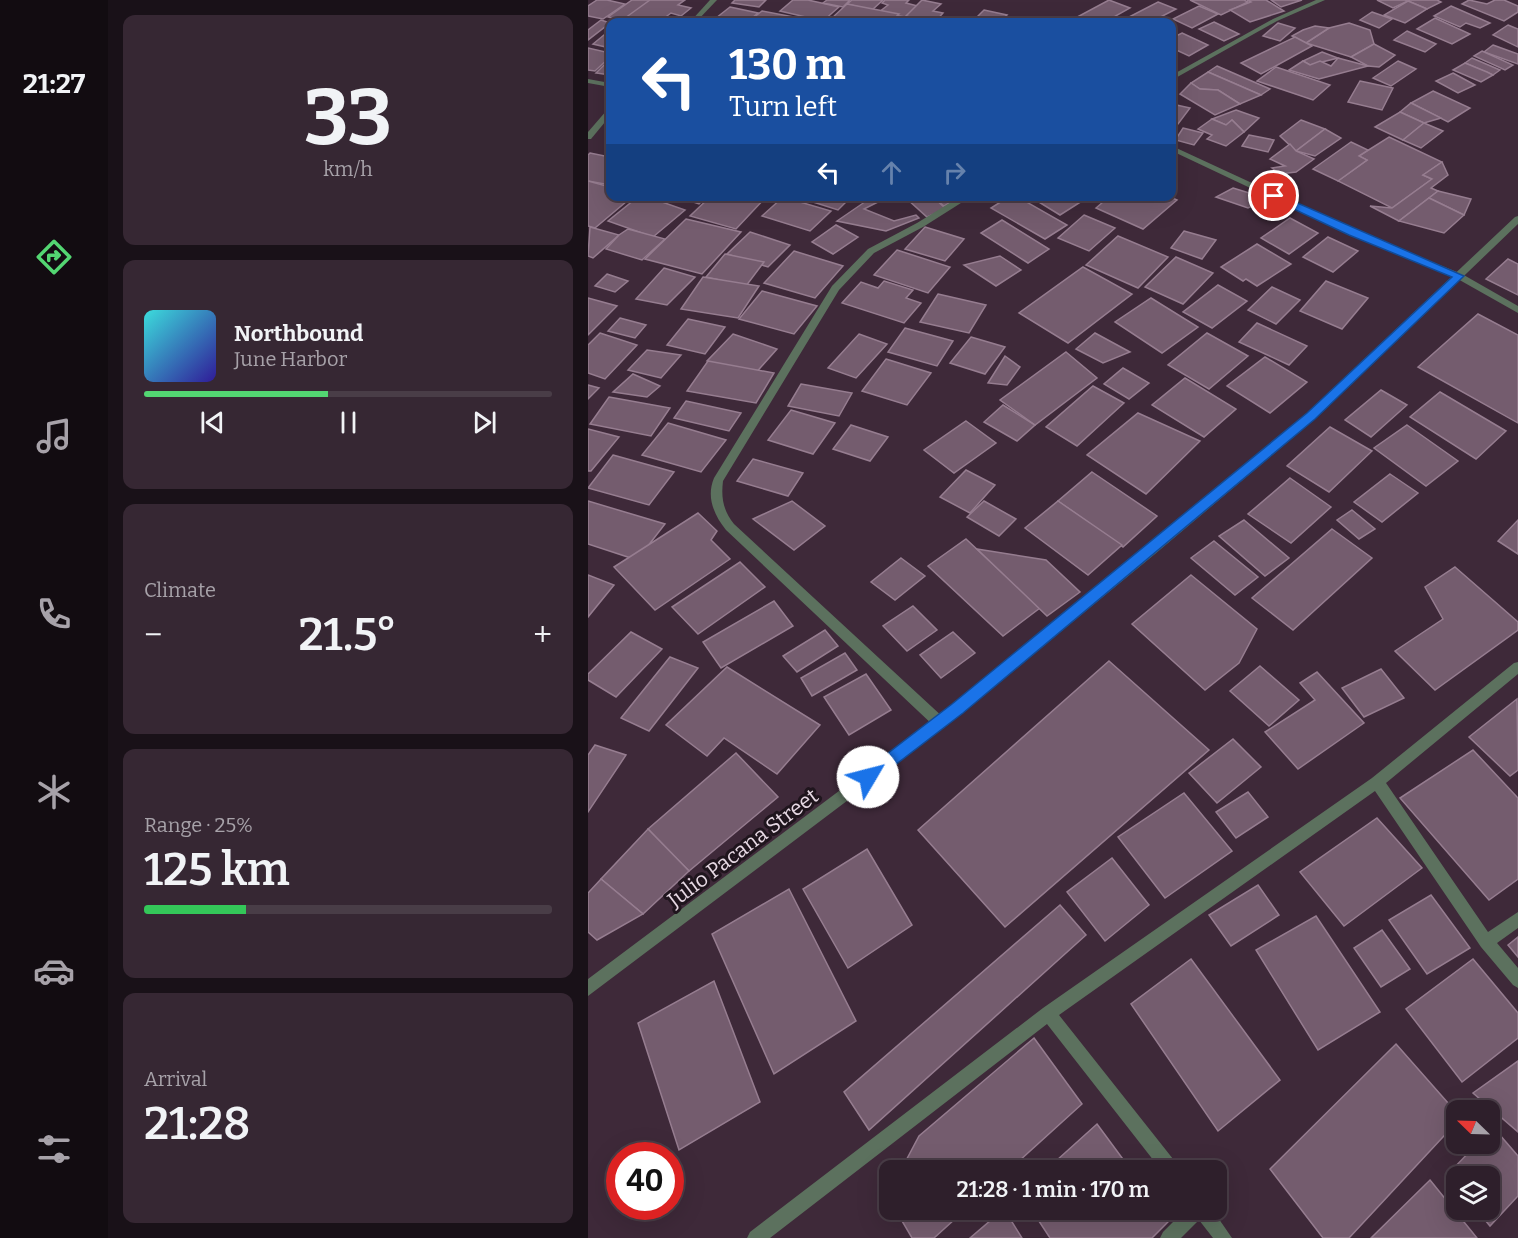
<!DOCTYPE html>
<html lang="en">
<head>
<meta charset="utf-8">
<style>
  :root { --surface:#2e1f2b; --page:#362733; --text:#f1f3f6; --muted:#a7a2a9; --line:#493d47; --accent:#53d672 }
  body { margin:0; font-family:Bitter,serif; background:var(--page); color:var(--text); height:100vh; display:flex; flex-direction:column; font-size:22px; white-space:nowrap }
  * { box-sizing:border-box; margin:0 }
  p { font-size:20px; color:var(--muted) }
  .icon { flex:none; width:33px; height:33px; fill:none; stroke:currentColor; stroke-width:2; stroke-linecap:round; stroke-linejoin:round }
  .map { position:relative; flex:1; overflow:hidden }
  .sheet { display:flex; flex-direction:column; gap:15px; padding:15px; background:#191118; width:480px }
  .sheet>* { flex:none }
  .top-card { position:absolute; left:18px; top:18px; width:570px; height:183px; border-radius:12px; box-shadow:0 6px 24px #0002,0 0 0 2px var(--line); background:#1a4fa0; color:#fff; overflow:hidden }
  .needle { width:39px; rotate:293deg }
  .controls { position:absolute; left:858px; top:1100px; display:grid; gap:12px }
  .controls a { display:grid; place-items:center; width:54px; height:54px; border-radius:12px; background:var(--surface); box-shadow:0 6px 24px #0002,0 0 0 2px var(--line); font-size:30px }
  .speed { position:absolute; left:18px; top:1142px; display:flex; gap:12px; font-size:30px; font-weight:700; text-align:center }
  .speed>* { display:grid; place-content:center; width:78px; height:78px; border-radius:50%; background:var(--surface); box-shadow:0 6px 24px #0002,0 0 0 2px var(--line); line-height:1 }
  .speed .limit { border:9px solid #d22; background:#fff; color:#111 }
  .pin { position:absolute; display:grid; place-items:center; width:51px; height:51px; color:#fff; margin:-26px; border:3px solid #fff; border-radius:50%; box-shadow:0 2px 6px #0007 }
  .me { position:absolute; width:66px; margin:-33px; rotate:53deg; stroke-linejoin:round; filter:drop-shadow(0 0 4px #0008) }
  .turn { display:flex; align-items:center; gap:21px; height:126px; padding:0 24px; font-size:27px }
  .turn .icon { width:78px; height:78px; stroke-width:2.5 }
  .turn b { display:block; font-size:42px; line-height:51px }
  .lanes { display:flex; align-items:center; height:57px; padding:0 24px; background:#0003; justify-content:center; gap:30px; direction:ltr }
  .lanes .off { opacity:.35 }
  .big { font-size:45px; font-weight:600; line-height:1.1 }
  .sheet .widget { flex:1; display:flex; flex-direction:column; justify-content:center; gap:9px; min-width:0; padding:0 21px; border-radius:12px; background:var(--page) }
  .sheet .dial { align-items:center; gap:0 }
  .dial b { font-size:78px; line-height:1 }
  .song { display:flex; align-items:center; gap:18px }
  .cover { width:72px; height:72px; border-radius:9px; background:linear-gradient(135deg,hsl(180 70% 55%),hsl(250 70% 35%)) }
  .played { height:6px; border-radius:3px; background:linear-gradient(90deg,var(--accent) 45%,var(--line) 45%) }
  .keys { display:flex; justify-content:space-around; direction:ltr }
  .heat { display:flex; justify-content:space-between; align-items:center; font-size:33px; direction:ltr }
  .charge { height:9px; border-radius:4px; background:linear-gradient(90deg,#34c759 25%,var(--line) 0) }
  .trip { position:absolute; left:291px; top:1160px; width:348px; height:60px; border-radius:12px; background:var(--surface); box-shadow:0 6px 24px #0002,0 0 0 2px var(--line); font-weight:600; line-height:60px; text-align:center }
  main { display:flex; flex:1; min-height:0 }
  .dock { display:flex; flex-direction:column; width:108px; justify-content:space-around; align-items:center; background:#120c11; color:var(--muted) }
  .dock .icon { width:42px; height:42px }
  .dock .current { color:var(--accent) }
  .dock b { font-size:27px; color:var(--text) }
  .map>svg:first-child { display:block }
  .building { fill:#745c6e; stroke:#967d90; stroke-width:1.5 }
  .lines { fill:none; stroke-linecap:round; stroke-linejoin:round }
  .minor { fill:#5c715e; fill-rule:evenodd }
  .tertiary { fill:#5c715e; fill-rule:evenodd }
  .route { fill:#1a73e8; stroke:#114b97; stroke-width:1.5 }
  .labels { text-anchor:middle; stroke-width:6; stroke-linejoin:round; paint-order:stroke }
  .street-label { font-size:21px; fill:#e7d9e4; stroke:#1f151d }
</style>
</head>
<body>
<main>
<nav class="dock">
<b>21:27</b>
<svg class="icon current" aria-label="directions" viewBox="0 0 24 24"><path d="M12 3l9 9-9 9-9-9zM9 14v-3h6M13 9l2 2-2 2"/></svg>
<svg class="icon" aria-label="music" viewBox="0 0 24 24"><path d="M9 18V5l10-2v13"/><circle cx="6" cy="18" r="3"/><circle cx="16" cy="16" r="3"/></svg>
<svg class="icon" aria-label="phone" viewBox="0 0 24 24"><path d="M5 4h4l2 5-3 2q2 4 5 5l2-3 5 2v4C11 20 4 13 5 4z"/></svg>
<svg class="icon" aria-label="climate" viewBox="0 0 24 24"><path d="M12 3v18M4 7l16 10M4 17L20 7"/></svg>
<svg class="icon" aria-label="car" viewBox="0 0 24 24"><path d="M5 17H2v-5l4-1 3-4h7l3 4 3 1v5h-3M9 17h6M6 11h13"/><circle cx="7" cy="17" r="2"/><circle cx="17" cy="17" r="2"/></svg>
<svg class="icon" aria-label="filters" viewBox="0 0 24 24"><path d="M4 7h16M4 17h16"/><circle cx="9" cy="7" r="2"/><circle cx="15" cy="17" r="2"/></svg>
</nav>
<section class="sheet">
<div class="widget dial"><b>33</b><p>km/h</p></div>
<div class="widget">
<div class="song"><i class="cover"></i><div><b>Northbound</b><p>June Harbor</p></div></div>
<div class="played"></div>
<div class="keys"><svg class="icon" aria-label="previous" viewBox="0 0 24 24"><path d="M18 5L8 12l10 7zM5 5v14"/></svg><svg class="icon" aria-label="pause" viewBox="0 0 24 24"><path d="M8 5v14M16 5v14"/></svg><svg class="icon" aria-label="next" viewBox="0 0 24 24"><path d="M6 5l10 7-10 7zM19 5v14"/></svg></div>
</div>
<div class="widget"><p>Climate</p>
<div class="heat"><a>−</a><b class="big">21.5°</b><a>+</a></div>
</div>
<div class="widget"><p>Range · 25%</p><b class="big">125 km</b><div class="charge"></div></div>
<div class="widget"><p>Arrival</p><b class="big">21:28</b></div>
</section>
<div class="map">
<svg width="930" height="1238" viewBox="0 0 930 1238">
  <rect width="100%" height="100%" fill="#3e2939"/>
  <g class="building">
    <polygon points="9,0 19,0 37,4 15,19 0,16 0,6"/>
    <polygon points="44,0 64,0 35,21 20,17"/>
    <polygon points="62,0 97,0 90,5 103,8 93,16 83,13 71,22 56,22 37,18"/>
    <polygon points="147,0 178,0 171,7 144,3"/>
    <polygon points="205,0 220,0 251,7 235,21 192,11"/>
    <polygon points="239,0 262,0 255,7 235,3"/>
    <polygon points="264,0 295,0 284,10 259,4"/>
    <polygon points="297,0 321,0 318,3 330,6 317,17 291,12 300,5 294,3"/>
    <polygon points="334,0 353,4 345,11 355,13 347,22 318,16"/>
    <polygon points="521,0 542,8 517,22 480,22"/>
    <polygon points="602,0 656,0 660,2 633,15"/>
    <polygon points="659,0 678,0 696,11 662,22 642,10 663,2"/>
    <polygon points="683,0 714,0 693,7"/>
    <polygon points="789,0 817,0 820,1 805,8"/>
    <polygon points="822,0 849,0 853,2 839,9 820,1"/>
    <polygon points="881,0 899,4 907,0 916,0 930,6 930,12 916,21 874,4"/>
    <polygon points="820,1 839,9 817,23 796,15"/>
    <polygon points="570,2 588,9 563,22 557,22 543,16"/>
    <polygon points="259,4 311,14 302,22 256,22 258,21 244,18"/>
    <polygon points="611,6 630,14 604,28 585,19"/>
    <polygon points="863,6 902,23 892,28 878,23 872,27 846,16"/>
    <polygon points="142,7 170,13 159,22 123,22"/>
    <polygon points="396,10 419,15 412,22 384,22"/>
    <polygon points="174,11 216,19 221,22 160,22"/>
    <polygon points="784,12 804,19 791,28 772,20"/>
    <polygon points="847,18 882,34 864,44 829,29"/>
    <polygon points="13,20 22,23 0,40 0,30"/>
    <polygon points="626,22 651,34 636,41 611,29"/>
    <polygon points="690,23 707,28 692,41 675,36"/>
    <polygon points="761,23 782,30 786,44 763,57 718,43 741,28"/>
    <polygon points="920,25 930,29 930,47 905,35"/>
    <polygon points="727,26 741,28 718,43 704,36 715,30"/>
    <polygon points="22,30 22,48 5,44"/>
    <polygon points="819,31 848,44 837,52 806,40"/>
    <polygon points="594,33 620,45 601,56 584,48 584,38"/>
    <polygon points="707,37 724,46 673,74 653,63"/>
    <polygon points="786,44 807,55 791,67 780,66 763,57"/>
    <polygon points="905,45 930,54 930,64 896,52"/>
    <polygon points="0,48 22,53 22,57 7,71 0,70"/>
    <polygon points="894,51 925,65 917,70 886,56"/>
    <polygon points="734,52 750,58 722,65 715,61"/>
    <polygon points="750,58 780,66 731,79 701,70 715,61 722,65 732,61 743,66"/>
    <polygon points="884,58 912,70 905,75 877,63"/>
    <polygon points="22,59 22,75 8,73"/>
    <polygon points="810,61 828,69 803,86 785,78"/>
    <polygon points="877,63 899,72 905,75 893,82 865,70"/>
    <polygon points="629,66 682,89 673,95 620,72"/>
    <polygon points="688,67 742,85 725,100 669,81"/>
    <polygon points="620,72 673,95 652,104 630,90 612,89 603,83"/>
    <polygon points="865,73 887,85 870,93 848,81"/>
    <polygon points="772,81 805,88 794,110 760,102"/>
    <polygon points="603,83 612,89 630,90 652,104 627,115 592,94"/>
    <polygon points="845,91 882,108 860,122 823,103"/>
    <polygon points="823,103 853,118 836,123 812,112"/>
    <polygon points="584,104 602,108 590,124 584,123"/>
    <polygon points="648,110 671,118 656,132 644,120 638,125 624,119"/>
    <polygon points="812,112 836,123 815,140 787,127"/>
    <polygon points="624,119 638,125 644,120 656,132 638,146 619,139 624,135 610,129"/>
    <polygon points="713,120 737,129 708,151 692,136"/>
    <polygon points="836,123 855,131 833,148 815,140"/>
    <polygon points="595,128 615,133 606,145 584,139 584,135 590,136"/>
    <polygon points="737,129 753,138 727,156 708,151"/>
    <polygon points="661,135 686,140 680,152 654,146"/>
    <polygon points="801,137 854,162 835,175 844,179 804,208 750,181 779,160 771,156"/>
    <polygon points="763,142 780,150 771,156 779,160 750,181 725,169"/>
    <polygon points="702,144 708,151 726,159 708,172 692,174 684,168 697,166 682,159"/>
    <polygon points="2,153 22,157 22,185 0,181 0,155"/>
    <polygon points="854,162 860,175 843,188 850,191 811,221 782,206 804,208 844,179 835,175"/>
    <polygon points="0,181 22,187 22,196 45,196 7,228 0,226"/>
    <polygon points="645,188 681,199 660,208 628,197"/>
    <polygon points="850,191 883,199 876,215 841,198"/>
    <polygon points="51,196 57,196 97,210 65,237 20,221"/>
    <polygon points="99,196 119,196 111,204 96,199"/>
    <polygon points="123,196 179,196 148,229 102,216"/>
    <polygon points="206,196 264,196 250,210"/>
    <polygon points="321,196 344,196 358,209 339,217 318,198"/>
    <polygon points="344,196 374,196 356,206"/>
    <polygon points="422,196 428,196 479,225 457,239 403,208"/>
    <polygon points="441,196 480,196 491,203 472,215"/>
    <polygon points="522,196 580,196 589,200 555,229 508,208"/>
    <polygon points="195,197 243,211 222,231 174,216"/>
    <polygon points="284,197 292,201 276,209 306,221 328,215 331,218 298,231 249,221"/>
    <polygon points="841,198 876,215 856,233 811,221"/>
    <polygon points="496,215 527,228 501,251 470,238"/>
    <polygon points="702,218 730,233 701,254 673,238"/>
    <polygon points="98,219 153,232 114,274 57,259"/>
    <polygon points="414,220 461,249 440,263 393,233"/>
    <polygon points="248,225 270,237 245,254 224,242"/>
    <polygon points="2,227 31,235 5,258 0,256"/>
    <polygon points="337,227 376,239 357,261 317,249"/>
    <polygon points="40,229 77,239 54,260 18,249 31,235"/>
    <polygon points="596,231 628,240 614,259 583,248"/>
    <polygon points="162,232 202,245 180,267 139,254"/>
    <polygon points="530,236 580,257 550,288 498,265"/>
    <polygon points="740,237 770,251 745,272 715,257"/>
    <polygon points="669,244 703,264 669,286 658,279 655,281 633,267"/>
    <polygon points="309,250 362,267 340,293 286,275"/>
    <polygon points="206,251 255,266 227,298 176,283"/>
    <polygon points="137,254 176,262 158,286 118,277"/>
    <polygon points="412,256 433,270 408,286 376,265"/>
    <polygon points="588,257 625,273 595,304 557,287"/>
    <polygon points="920,259 930,264 930,295 898,279"/>
    <polygon points="495,267 544,294 480,343 431,313"/>
    <polygon points="76,268 107,277 79,305 48,299"/>
    <polygon points="19,274 40,281 27,292 7,286"/>
    <polygon points="115,277 171,286 150,318 93,309"/>
    <polygon points="296,281 325,290 318,298 333,303 316,323 254,303 273,282 290,288"/>
    <polygon points="738,281 780,298 754,329 712,311"/>
    <polygon points="630,285 659,301 624,328 595,312"/>
    <polygon points="684,287 712,300 688,324 660,310"/>
    <polygon points="174,291 229,306 206,334 151,319"/>
    <polygon points="350,294 398,305 381,333 332,322"/>
    <polygon points="0,298 29,306 0,335"/>
    <polygon points="563,298 610,327 574,353 527,322"/>
    <polygon points="890,314 930,335 930,423 830,367"/>
    <polygon points="32,318 58,325 47,338 20,331"/>
    <polygon points="100,319 137,327 117,354 79,345"/>
    <polygon points="669,323 719,346 701,365 651,342"/>
    <polygon points="317,328 365,341 349,366 300,352"/>
    <polygon points="12,333 49,345 17,379 0,373 0,345"/>
    <polygon points="507,333 542,352 515,363 488,349"/>
    <polygon points="619,333 660,356 621,389 580,365"/>
    <polygon points="145,334 189,349 165,376 119,361"/>
    <polygon points="271,334 299,344 268,378 240,368"/>
    <polygon points="383,337 417,347 397,374 362,363"/>
    <polygon points="59,350 93,355 73,378 40,370"/>
    <polygon points="478,352 509,378 447,425 412,400"/>
    <polygon points="417,356 432,367 419,385 400,383"/>
    <polygon points="677,357 719,382 682,413 639,386"/>
    <polygon points="298,359 343,373 319,405 274,391"/>
    <polygon points="120,361 186,373 168,403 99,391"/>
    <polygon points="535,368 561,383 541,399 516,384"/>
    <polygon points="45,374 72,386 59,397 25,392"/>
    <polygon points="597,378 648,409 616,437 564,405"/>
    <polygon points="213,384 264,393 251,416 200,406"/>
    <polygon points="0,385 11,388 0,399"/>
    <polygon points="505,386 536,403 489,446 458,427"/>
    <polygon points="793,390 819,405 783,437 757,420"/>
    <polygon points="852,392 918,431 888,459 822,417"/>
    <polygon points="21,397 82,408 63,436 2,424"/>
    <polygon points="98,401 153,413 141,431 86,418"/>
    <polygon points="415,405 447,425 429,441 396,422"/>
    <polygon points="203,410 247,423 225,454 180,440"/>
    <polygon points="550,413 612,441 558,494 499,455"/>
    <polygon points="378,421 408,443 366,473 336,450"/>
    <polygon points="80,423 138,440 113,472 54,455"/>
    <polygon points="263,425 300,437 282,461 245,449"/>
    <polygon points="819,425 870,461 838,486 786,448"/>
    <polygon points="742,427 784,451 741,492 699,466"/>
    <polygon points="0,429 31,437 3,471 0,471"/>
    <polygon points="25,455 86,472 61,505 0,488"/>
    <polygon points="165,459 215,473 200,496 149,481"/>
    <polygon points="378,470 407,485 382,513 352,497"/>
    <polygon points="504,472 569,516 535,547 470,501"/>
    <polygon points="802,474 830,493 794,522 766,502"/>
    <polygon points="702,478 743,507 703,543 660,514"/>
    <polygon points="0,501 77,524 49,560 0,544"/>
    <polygon points="204,501 237,526 206,550 165,519"/>
    <polygon points="396,501 428,519 411,536 379,517"/>
    <polygon points="470,501 534,545 500,575 437,528"/>
    <polygon points="764,510 787,529 771,539 749,520"/>
    <polygon points="110,513 129,531 123,540 142,559 67,610 26,567"/>
    <polygon points="656,520 701,558 677,576 631,536"/>
    <polygon points="930,520 930,554 910,541"/>
    <polygon points="744,529 784,558 705,630 664,598"/>
    <polygon points="378,539 452,608 415,636 340,566"/>
    <polygon points="626,541 670,577 647,595 603,558"/>
    <polygon points="389,549 458,560 492,592 459,616"/>
    <polygon points="313,558 337,576 307,600 283,582"/>
    <polygon points="152,562 177,587 110,634 84,607"/>
    <polygon points="867,567 930,622 930,630 847,690 807,651 855,619 837,587"/>
    <polygon points="0,575 26,585 0,617"/>
    <polygon points="603,575 669,629 651,663 617,690 544,624"/>
    <polygon points="186,601 205,626 133,668 115,642"/>
    <polygon points="325,606 349,630 319,651 295,626"/>
    <polygon points="237,630 250,646 209,672 195,656"/>
    <polygon points="43,632 74,649 28,697 0,680 0,674"/>
    <polygon points="365,632 387,653 353,678 332,655"/>
    <polygon points="257,653 269,670 224,696 213,678"/>
    <polygon points="82,657 110,668 61,731 33,718"/>
    <polygon points="521,661 621,750 417,927 330,830"/>
    <polygon points="672,666 711,700 681,726 642,691"/>
    <polygon points="139,667 232,725 189,774 136,738 119,756 78,725"/>
    <polygon points="793,669 816,698 776,717 754,688"/>
    <polygon points="729,672 776,723 710,769 677,732 727,700 712,683"/>
    <polygon points="278,674 303,710 261,735 236,697"/>
    <polygon points="929,699 930,770 922,776 881,737"/>
    <polygon points="645,739 673,767 629,803 601,773"/>
    <polygon points="7,745 38,755 0,812 0,755"/>
    <polygon points="885,750 930,798 930,879 901,900 812,798"/>
    <polygon points="148,753 190,797 101,871 60,829"/>
    <polygon points="660,792 680,817 648,838 628,812"/>
    <polygon points="596,793 644,851 577,898 530,837"/>
    <polygon points="789,818 834,868 756,926 712,872"/>
    <polygon points="60,829 101,871 55,914 13,879"/>
    <polygon points="279,849 324,925 260,968 215,889"/>
    <polygon points="524,858 561,905 517,941 479,892"/>
    <polygon points="13,879 55,914 9,940 0,932 0,893"/>
    <polygon points="670,885 691,915 643,946 621,915"/>
    <polygon points="201,889 268,1021 186,1074 124,934"/>
    <polygon points="843,895 882,948 839,974 801,920"/>
    <polygon points="472,905 498,935 281,1130 256,1092"/>
    <polygon points="728,916 792,1012 730,1050 668,950"/>
    <polygon points="794,930 822,969 793,987 766,948"/>
    <polygon points="930,937 930,957 920,945"/>
    <polygon points="603,959 692,1080 630,1131 543,1004"/>
    <polygon points="885,959 930,1013 930,1038 874,1082 818,1009"/>
    <polygon points="126,981 172,1102 91,1150 50,1023"/>
    <polygon points="446,1038 494,1104 421,1170 313,1170 331,1136"/>
    <polygon points="808,1044 868,1112 868,1123 761,1238 735,1238 682,1169"/>
    <polygon points="930,1061 930,1132 885,1093"/>
    <polygon points="509,1124 543,1170 458,1170"/>
    <polygon points="905,1127 930,1156 930,1196 902,1226 888,1209 902,1209 902,1176 868,1176 868,1186 859,1175 890,1143 902,1143 902,1131"/>
    <polygon points="842,1180 889,1238 783,1238"/>
    <polygon points="307,1209 378,1209 346,1238 324,1238"/>
    <polygon points="416,1209 434,1238 382,1238"/>
    <polygon points="443,1209 572,1209 581,1221 564,1238 462,1238"/>
  </g>
  <g class="lines">
    <g class="minor">
      <polygon points="122,0 129,0 108,22 102,22"/>
      <polygon points="728,0 737,0 689,21 584,80 584,75 685,19"/>
      <polygon points="0,79 22,83 22,87 0,83"/>
      <polygon points="19,110 22,110 22,116 3,139 0,139 0,132"/>
      <polygon points="584,146 768,231 874,274 930,306 930,313 868,278 762,235 584,151"/>
      <path d="M373,196H384L335,227L286,253L251,290L135,481C133,498 135,510 146,524L357,719L358,723L357,727L352,729L347,727L138,530C126,515 118,497 126,478L244,286L280,249L329,223Z"/>
      <polygon points="930,662 930,674 798,783 900,932 930,912 930,928 909,943 930,968 930,988 925,985 893,947 787,791 471,1015 589,1164 591,1170 573,1170 459,1024 182,1238 159,1238 162,1232 455,1008 784,778 926,663"/>
      <polygon points="598,1209 624,1209 644,1238 625,1238 611,1220 593,1238 572,1238 575,1232"/>
    </g>
    <polygon class="tertiary" points="930,216 930,224 727,419 567,554 357,727 0,996 0,979 347,719 559,548 719,413 927,217"/>
  </g>
  <polygon class="route" points="682,194 689,194 876,276 727,419 375,713 285,782 280,784 274,782 272,777 274,773 364,704 719,413 864,277 761,235 682,198"/>
  <g class="labels">
    <g class="street-label">
      <text transform="translate(155 848) rotate(-37)" y="7">Julio Pacana Street</text>
    </g>
  </g>
</svg>
<div class="controls">
<a><svg class="needle" viewBox="-14 -14 28 28"><path d="M0-13l5 13h-10z" fill="#e53935"/><path d="M0 13l5-13h-10z" fill="#a7a2a9"/></svg></a>
<a><svg class="icon" aria-label="layers" viewBox="0 0 24 24"><path d="M12 4l9 5-9 5-9-5zM3 14l9 5 9-5"/></svg></a>
</div>
<div class="speed"><div class="limit">40</div></div>
<div class="pin" style="left:686px;top:196px;background:#d93025"><svg class="icon" aria-label="arrive" viewBox="0 0 24 24"><path d="M6 21V4h12l-3 4 3 4H6"/></svg></div>
<svg class="me" style="left:280px;top:777px" viewBox="-20 -20 40 40"><circle r="19" fill="#fff"/><path d="M0-13L10 11 0 6-10 11z" fill="#1a73e8"/></svg>
<div class="trip">21:28 · 1 min · 170 m</div>
<div class="top-card">
<div class="turn"><svg class="icon" aria-label="left" viewBox="0 0 24 24"><path d="M17 20v-9H6M10 6l-5 5 5 5"/></svg><div><b>130 m</b>Turn left</div></div>
<div class="lanes"><svg class="icon" aria-label="left" viewBox="0 0 24 24"><path d="M17 20v-9H6M10 6l-5 5 5 5"/></svg><svg class="icon off" aria-label="ahead" viewBox="0 0 24 24"><path d="M12 20V5M6 11l6-6 6 6"/></svg><svg class="icon off" aria-label="right" viewBox="0 0 24 24"><path d="M7 20v-9h11M14 6l5 5-5 5"/></svg></div>
</div>
</div>
</main>
</body>
</html>
